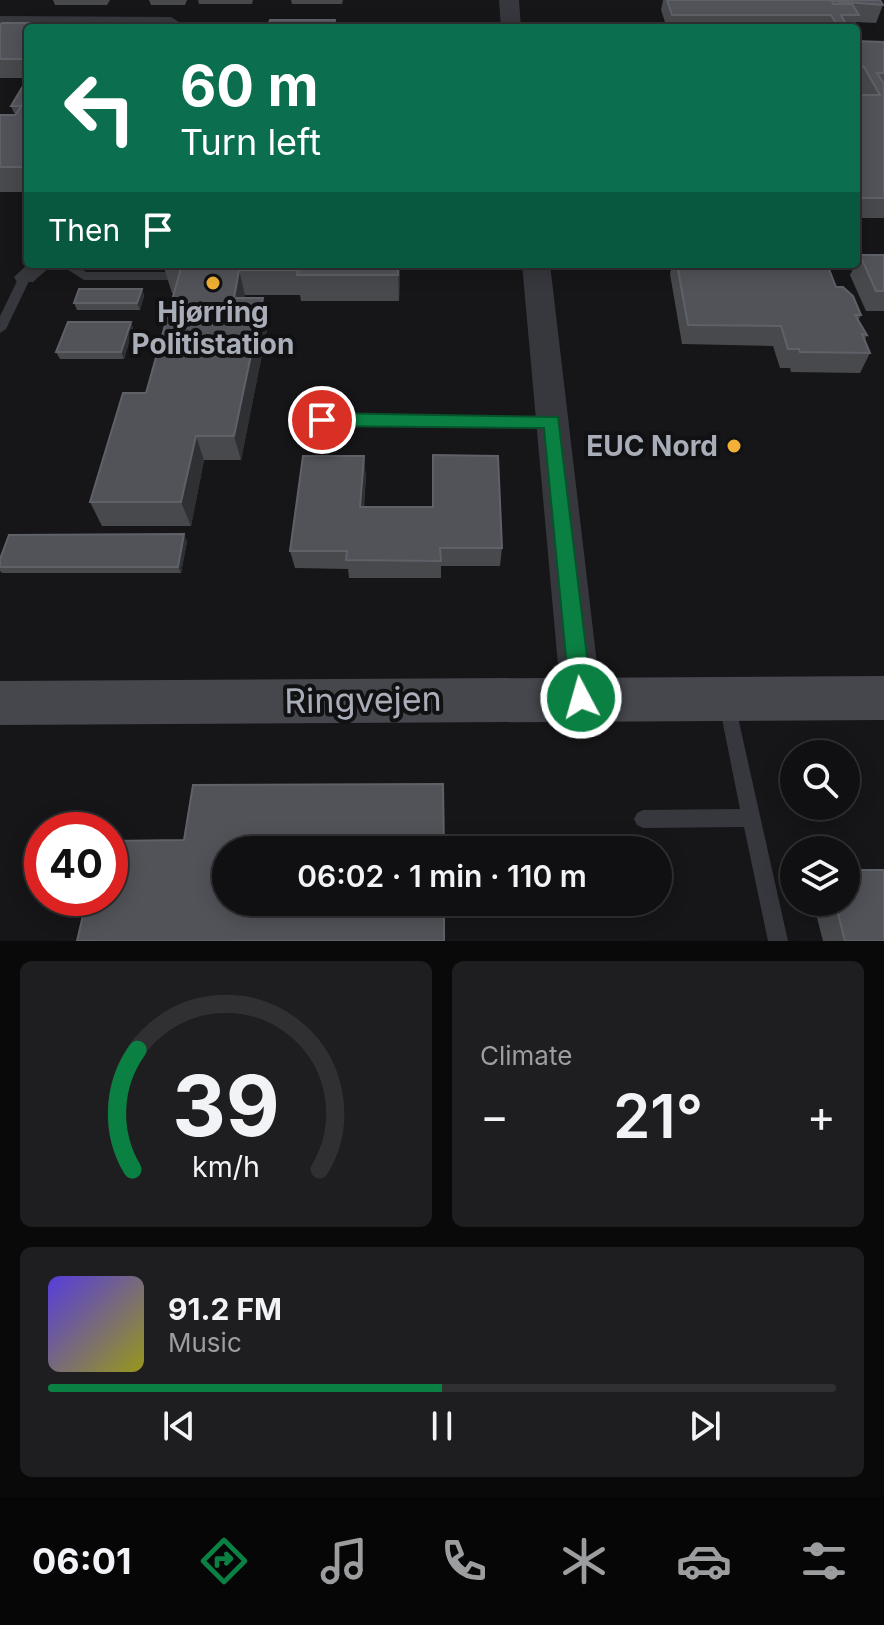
<!DOCTYPE html>
<html lang="en">
<head>
<meta charset="utf-8">
<style>
  :root { --surface:#101012; --page:#1e1e20; --text:#f1f3f6; --muted:#9c9d9f; --line:#303032; --accent:#0b8043 }
  body { margin:0; font-family:Inter,sans-serif; background:var(--page); color:var(--text); height:100vh; display:flex; flex-direction:column; font-size:30px; white-space:nowrap }
  * { box-sizing:border-box; margin:0 }
  p { font-size:26px; color:var(--muted) }
  .icon { flex:none; width:44px; height:44px; fill:none; stroke:currentColor; stroke-width:2; stroke-linecap:round; stroke-linejoin:round }
  .map { position:relative; height:941px; overflow:hidden }
  .panel { display:flex; flex-direction:column; gap:20px; padding:20px; background:#09090a; flex:1 }
  .panel>* { flex:none }
  .guide { position:absolute; left:24px; top:24px; width:836px; height:244px; border-radius:8px; box-shadow:0 4px 20px #0003,0 0 0 2px var(--line); background:#0b6e4f; color:#fff; overflow:hidden }
  .fabs { position:absolute; left:780px; top:740px; display:grid; gap:16px }
  .fabs a { display:grid; place-items:center; width:80px; height:80px; border-radius:50%; background:var(--surface); box-shadow:0 4px 20px #0003,0 0 0 2px var(--line); font-size:40px }
  .speed { position:absolute; left:24px; top:812px; display:flex; gap:16px; font-size:40px; font-weight:700; text-align:center }
  .speed>* { display:grid; place-content:center; width:104px; height:104px; border-radius:50%; background:var(--surface); box-shadow:0 4px 20px #0003,0 0 0 2px var(--line); line-height:1 }
  .speed .limit { border:12px solid #d22; background:#fff; color:#111 }
  .pin { position:absolute; display:grid; place-items:center; width:68px; height:68px; color:#fff; margin:-34px; border:4px solid #fff; border-radius:50%; box-shadow:0 2px 8px #0007 }
  .me { position:absolute; width:88px; margin:-44px; rotate:354deg; stroke-linejoin:round; filter:drop-shadow(0 0 6px #0008) }
  .turn { display:flex; align-items:center; gap:28px; height:168px; padding:0 24px; font-size:36px }
  .turn .icon { width:104px; height:104px; stroke-width:2.5 }
  .turn b { display:block; font-size:56px; line-height:68px }
  .then { display:flex; align-items:center; height:76px; padding:0 24px; background:#0003; gap:16px; font-size:30px }
  .big { font-size:60px; font-weight:600; line-height:1.1 }
  .panel .tile { flex:1; display:flex; flex-direction:column; justify-content:center; gap:12px; min-width:0; padding:0 28px; border-radius:12px; background:var(--page) }
  .panel .dial { align-items:center; gap:0 }
  .dial svg { height:208px; overflow:visible; fill:none; stroke:var(--line); stroke-width:7; stroke-linecap:round; text-anchor:middle }
  .dial text { fill:var(--text); stroke:none }
  .song { display:flex; align-items:center; gap:24px }
  .cover { width:96px; height:96px; border-radius:12px; background:linear-gradient(135deg,hsl(250 70% 55%),hsl(60 70% 35%)) }
  .played { height:8px; border-radius:4px; background:linear-gradient(90deg,var(--accent) 50%,var(--line) 50%) }
  .keys { display:flex; justify-content:space-around; direction:ltr }
  .heat { display:flex; justify-content:space-between; align-items:center; font-size:44px; direction:ltr }
  .panel .tiles { flex:1; display:grid; gap:20px; grid-template-columns:1fr 1fr }
  .tile:last-child { grid-column:span 2 }
  .trip { position:absolute; left:212px; top:836px; width:460px; height:80px; border-radius:40px; background:var(--surface); box-shadow:0 4px 20px #0003,0 0 0 2px var(--line); font-weight:600; line-height:80px; text-align:center }
  .tabs { display:flex; height:128px; justify-content:space-around; align-items:center; background:#060607; color:var(--muted) }
  .tabs .icon { width:56px; height:56px }
  .tabs .current { color:var(--accent) }
  .tabs b { font-size:36px; color:var(--text) }
  .map>svg:first-child { display:block }
  .lines { fill:none; stroke-linecap:round; stroke-linejoin:round }
  .service { fill:#37383d; fill-rule:evenodd }
  .minor { fill:#37383d; fill-rule:evenodd }
  .tertiary { fill:#37383d; fill-rule:evenodd }
  .secondary { fill:#45474d; fill-rule:evenodd }
  .wall { fill:#47494d }
  .shaded-wall { fill:#2f3033 }
  .building { fill:#525359; stroke:#5f6168; stroke-width:2 }
  .route { fill:#0b8043; stroke:#07532c; stroke-width:2 }
  .poi-dot { fill:#f2b134; stroke:#111113; stroke-width:3 }
  .labels { text-anchor:middle; stroke-width:8; stroke-linejoin:round; paint-order:stroke }
  .poi-label { font-size:28px; font-weight:bold; fill:#a8adb8; stroke:#111113 }
  .near-street-label { font-size:34px; fill:#a8adb8; stroke:#111113 }
</style>
</head>
<body>
<div class="map">
<svg width="884" height="941" viewBox="0 0 884 941">
  <rect width="100%" height="100%" fill="#161618"/>
  <g class="lines">
    <g class="service">
      <polygon points="59,264 73,264 86,272 168,272 174,276 168,280 84,280"/>
      <polygon points="25,273 31,277 6,329 0,333 0,316 19,277"/>
      <polygon points="322,415 552,416 559,421 552,426 322,425 315,420"/>
      <polygon points="727,696 733,698 735,704 788,941 768,941 744,827 643,828 637,825 634,819 637,813 643,810 740,809 719,704 721,698"/>
    </g>
    <g class="minor">
      <polygon points="0,16 171,17 179,22 176,28 0,26"/>
      <polygon points="28,264 53,264 33,282 17,282 14,277"/>
    </g>
    <g class="tertiary">
      <polygon points="499,0 519,0 521,28 501,28"/>
      <polygon points="522,264 550,264 601,698 595,712 581,717 567,712 561,698"/>
    </g>
    <polygon class="secondary" points="884,676 884,720 0,725 0,681"/>
  </g>
  <g class="wall">
    <polygon points="53,0 110,0 107,5 55,5"/>
    <polygon points="149,0 187,0 185,5 151,5"/>
    <polygon points="198,0 253,0 252,4 199,4"/>
    <polygon points="291,0 343,0 342,4 292,4"/>
    <polygon points="663,0 880,0 883,5 876,23 856,22 854,28 667,28 661,10"/>
    <polygon points="0,25 28,28 28,78 0,78"/>
    <polygon points="856,41 884,42 884,218 856,218 856,95 861,95 856,86"/>
    <polygon points="28,86 28,192 0,192 0,115 15,115 16,113 14,113 11,106"/>
    <polygon points="860,255 884,255 884,311 866,311 850,275"/>
    <polygon points="166,264 400,264 399,301 301,301 300,295 245,295 245,298 268,324 241,460 204,460 191,526 102,526 90,502 146,393 174,293 172,293 164,268"/>
    <polygon points="672,264 827,264 836,287 861,315 858,321 867,335 865,340 870,353 860,373 791,372 790,368 780,368 773,346 682,344 670,274"/>
    <polygon points="142,289 144,296 140,310 77,310 74,303"/>
    <polygon points="131,322 133,329 124,359 60,359 56,352"/>
    <polygon points="366,475 364,507 502,548 500,566 441,566 441,578 349,578 348,569 295,568 290,551"/>
    <polygon points="187,541 181,573 2,573 0,571 0,559"/>
    <polygon points="813,902 846,902 884,941 823,941"/>
  </g>
  <g class="shaded-wall">
    <polygon points="398,264 400,264 400,270 399,301"/>
    <polygon points="239,270 245,295 240,323 234,298"/>
    <polygon points="142,289 144,296 140,310 137,303"/>
    <polygon points="263,298 268,324 241,460 234,436"/>
    <polygon points="131,322 133,329 124,359 121,352"/>
    <polygon points="196,436 204,460 191,526 181,502"/>
    <polygon points="364,456 366,475 362,525 360,507"/>
    <polygon points="184,534 187,541 181,573 178,567"/>
  </g>
  <g class="building">
    <polygon points="667,0 880,0 883,5 832,1 833,4 852,4 859,15 841,15 848,28 839,28 831,15 672,15"/>
    <polygon points="270,20 335,20 333,28 268,28"/>
    <polygon points="2,23 72,23 69,28 28,28 28,59 0,59 0,25"/>
    <polygon points="856,41 884,42 884,73 877,73 884,84 884,198 856,198 856,95 880,95 864,67 856,67"/>
    <polygon points="23,86 28,86 28,104 23,104 21,106 11,106"/>
    <polygon points="23,104 28,104 28,167 0,167 0,115 15,115"/>
    <polygon points="860,255 884,255 884,291 876,291"/>
    <polygon points="166,264 398,264 398,275 297,275 298,270 239,270 234,298 263,298 234,436 196,436 181,502 90,502 123,393 146,393 181,268 164,268"/>
    <polygon points="677,264 827,264 836,287 843,287 853,296 861,315 855,315 867,335 862,334 870,353 800,352 799,349 788,349 781,326 688,325"/>
    <polygon points="79,289 142,289 137,303 74,303"/>
    <polygon points="68,322 131,322 121,352 56,352"/>
    <polygon points="433,455 498,456 502,548 440,548 441,561 346,560 347,551 290,551 303,456 364,456 360,507 433,507"/>
    <polygon points="184,534 178,567 0,567 0,559 9,535"/>
    <polygon points="443,784 444,850 226,850 226,902 444,902 444,941 77,941 87,898 110,898 110,841 184,840 193,785"/>
    <polygon points="846,870 884,870 884,941 845,941 835,902 846,902"/>
  </g>
  <polygon class="route" points="322,413 558,417 592,698 588,705 581,708 573,705 570,698 544,428 322,426 313,420"/>
  <g class="poi-dot">
    <circle cx="213" cy="283" r="8"/>
    <circle cx="734" cy="446" r="8"/>
  </g>
  <g class="labels">
    <g class="poi-label">
      <text x="213" y="322">Hjørring<tspan x="213" dy="32">Politistation</tspan></text>
      <text x="718" y="456" text-anchor="end">EUC Nord</text>
    </g>
    <g class="near-street-label">
      <text transform="translate(363 700) rotate(-1)" y="12">Ringvejen</text>
    </g>
  </g>
</svg>
<div class="fabs">
<a><svg class="icon" aria-label="search" viewBox="0 0 24 24"><circle cx="10" cy="10" r="6"/><path d="M15 15l6 6"/></svg></a>
<a><svg class="icon" aria-label="layers" viewBox="0 0 24 24"><path d="M12 4l9 5-9 5-9-5zM3 14l9 5 9-5"/></svg></a>
</div>
<div class="speed"><div class="limit">40</div></div>
<div class="pin" style="left:322px;top:420px;background:#d93025"><svg class="icon" aria-label="arrive" viewBox="0 0 24 24"><path d="M6 21V4h12l-3 4 3 4H6"/></svg></div>
<svg class="me" style="left:581px;top:698px" viewBox="-20 -20 40 40"><circle r="17" fill="#0b8043" stroke="#fff" stroke-width="3"/><path d="M0-11L8 9 0 5-8 9z" fill="#fff"/></svg>
<div class="trip">06:02 · 1 min · 110 m</div>
<div class="guide">
<div class="turn"><svg class="icon" aria-label="left" viewBox="0 0 24 24"><path d="M17 20v-9H6M10 6l-5 5 5 5"/></svg><div><b>60 m</b>Turn left</div></div>
<div class="then">Then<svg class="icon" aria-label="arrive" viewBox="0 0 24 24"><path d="M6 21V4h12l-3 4 3 4H6"/></svg></div>
</div>
</div>
<section class="panel">
<div class="tiles">
<div class="tile dial"><svg viewBox="0 0 100 80">
<path d="M14 69A42 42 0 1 1 86 69"/>
<path d="M14 69A42 42 0 0 1 16 23" stroke="#0b8043"/>
<text x="50" y="56" font-size="32" font-weight="700">39</text>
<text x="50" y="72" font-size="11">km/h</text>
</svg></div>
<div class="tile"><p>Climate</p>
<div class="heat"><a>−</a><b class="big">21°</b><a>+</a></div>
</div>
<div class="tile">
<div class="song"><i class="cover"></i><div><b>91.2 FM</b><p>Music</p></div></div>
<div class="played"></div>
<div class="keys"><svg class="icon" aria-label="previous" viewBox="0 0 24 24"><path d="M18 5L8 12l10 7zM5 5v14"/></svg><svg class="icon" aria-label="pause" viewBox="0 0 24 24"><path d="M8 5v14M16 5v14"/></svg><svg class="icon" aria-label="next" viewBox="0 0 24 24"><path d="M6 5l10 7-10 7zM19 5v14"/></svg></div>
</div>
</div>
</section>
<nav class="tabs">
<b>06:01</b>
<svg class="icon current" aria-label="directions" viewBox="0 0 24 24"><path d="M12 3l9 9-9 9-9-9zM9 14v-3h6M13 9l2 2-2 2"/></svg>
<svg class="icon" aria-label="music" viewBox="0 0 24 24"><path d="M9 18V5l10-2v13"/><circle cx="6" cy="18" r="3"/><circle cx="16" cy="16" r="3"/></svg>
<svg class="icon" aria-label="phone" viewBox="0 0 24 24"><path d="M5 4h4l2 5-3 2q2 4 5 5l2-3 5 2v4C11 20 4 13 5 4z"/></svg>
<svg class="icon" aria-label="climate" viewBox="0 0 24 24"><path d="M12 3v18M4 7l16 10M4 17L20 7"/></svg>
<svg class="icon" aria-label="car" viewBox="0 0 24 24"><path d="M5 17H2v-5l4-1 3-4h7l3 4 3 1v5h-3M9 17h6M6 11h13"/><circle cx="7" cy="17" r="2"/><circle cx="17" cy="17" r="2"/></svg>
<svg class="icon" aria-label="filters" viewBox="0 0 24 24"><path d="M4 7h16M4 17h16"/><circle cx="9" cy="7" r="2"/><circle cx="15" cy="17" r="2"/></svg>
</nav>
</body>
</html>
